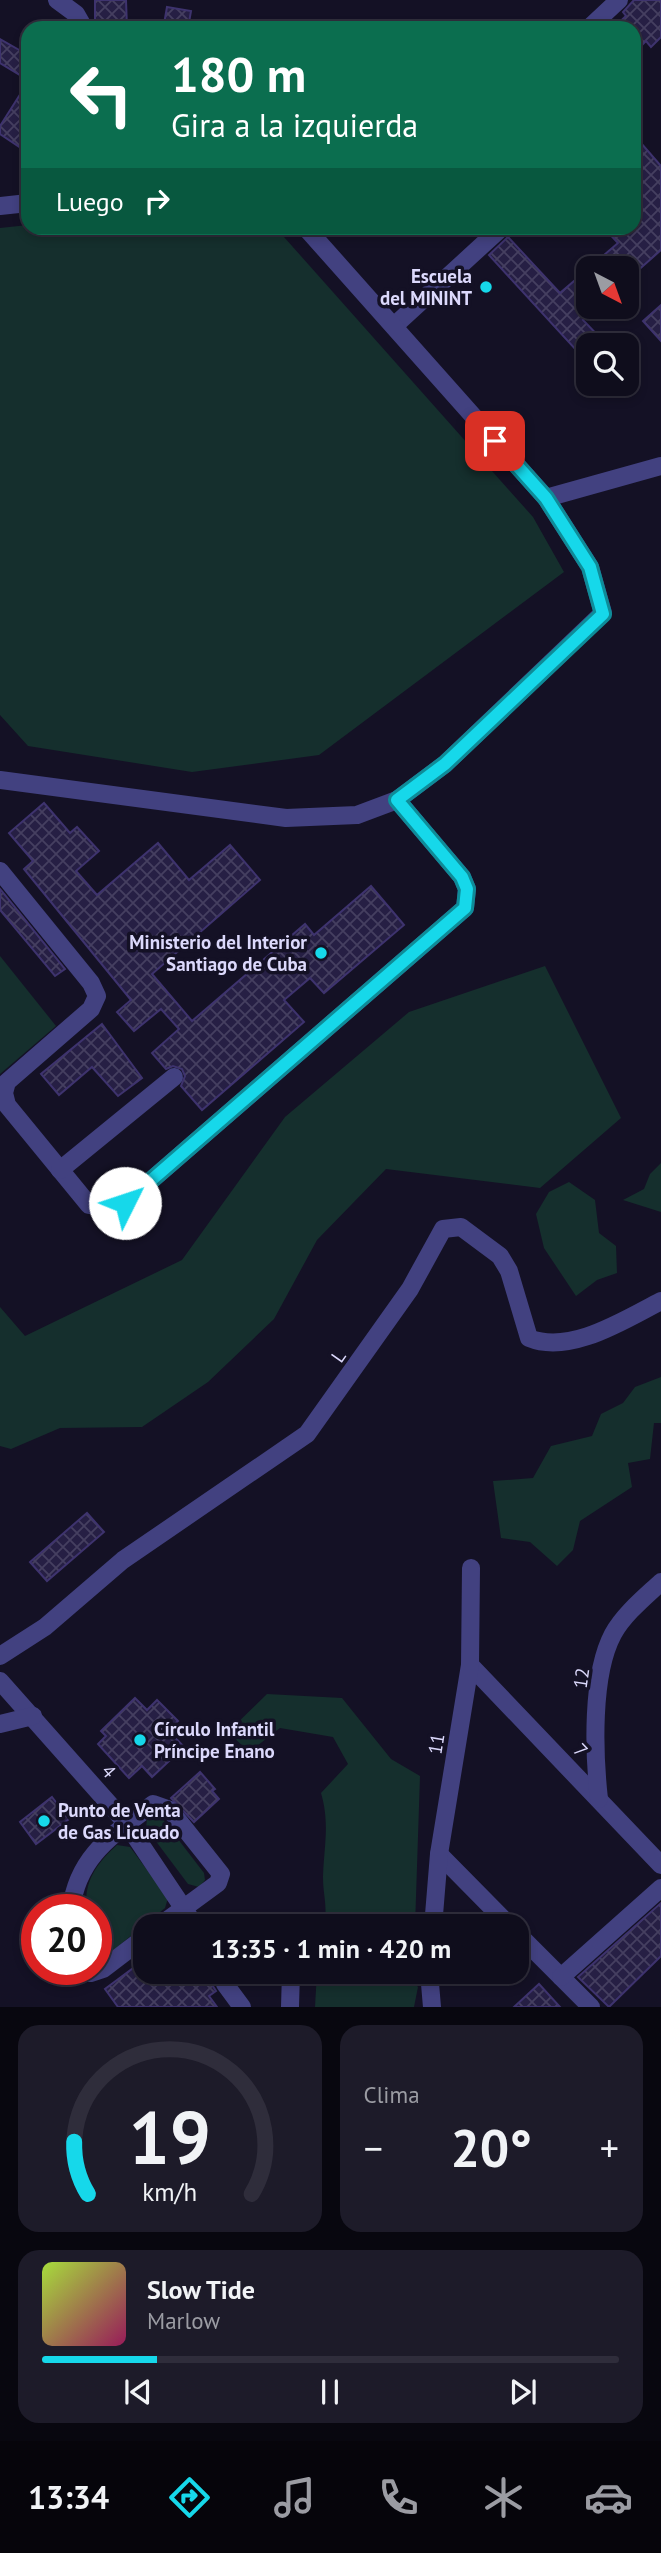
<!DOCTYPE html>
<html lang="es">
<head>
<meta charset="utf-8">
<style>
  :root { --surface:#0f0d1c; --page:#1d1b29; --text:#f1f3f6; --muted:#9b9ca3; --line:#2f2d3b; --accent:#16d8ea }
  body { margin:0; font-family:"PT Sans",sans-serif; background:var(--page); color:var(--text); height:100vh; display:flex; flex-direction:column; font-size:26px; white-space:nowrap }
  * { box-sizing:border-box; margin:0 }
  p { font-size:23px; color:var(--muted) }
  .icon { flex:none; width:38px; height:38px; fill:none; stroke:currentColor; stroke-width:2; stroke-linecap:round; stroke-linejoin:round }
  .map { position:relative; height:2007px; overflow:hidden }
  .details { display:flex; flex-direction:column; gap:18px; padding:18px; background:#08070f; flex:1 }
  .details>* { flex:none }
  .guide { position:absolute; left:21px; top:21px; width:620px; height:214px; border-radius:21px; box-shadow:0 4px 10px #0003,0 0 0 2px var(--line); background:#0b6e4f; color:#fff; overflow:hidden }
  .needle { width:46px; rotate:139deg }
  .controls { position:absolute; left:576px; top:256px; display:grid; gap:14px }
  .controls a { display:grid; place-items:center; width:63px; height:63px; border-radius:14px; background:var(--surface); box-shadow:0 4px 10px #0003,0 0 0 2px var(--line); font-size:35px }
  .speed { position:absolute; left:21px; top:1894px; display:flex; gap:14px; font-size:35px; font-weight:700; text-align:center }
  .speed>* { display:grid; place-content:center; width:91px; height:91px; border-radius:50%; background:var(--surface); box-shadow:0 4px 10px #0003,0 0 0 2px var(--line); line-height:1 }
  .speed .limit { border:10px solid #d22; background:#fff; color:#111 }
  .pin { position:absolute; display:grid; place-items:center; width:60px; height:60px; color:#fff; margin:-30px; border-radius:14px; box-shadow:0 4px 10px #0006 }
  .me { position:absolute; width:77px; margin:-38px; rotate:49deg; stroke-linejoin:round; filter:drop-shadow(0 0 5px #0008) }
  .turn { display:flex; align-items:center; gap:24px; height:147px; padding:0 35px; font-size:32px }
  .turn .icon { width:91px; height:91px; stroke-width:2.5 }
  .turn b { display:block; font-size:49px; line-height:60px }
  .then { display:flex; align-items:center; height:66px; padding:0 35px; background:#0003; gap:14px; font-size:26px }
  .big { font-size:52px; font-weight:700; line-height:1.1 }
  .details .widget { flex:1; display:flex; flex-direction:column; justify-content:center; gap:10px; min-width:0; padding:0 24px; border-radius:21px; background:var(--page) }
  .details .dial { align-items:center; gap:0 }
  .dial svg { height:182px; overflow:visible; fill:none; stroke:var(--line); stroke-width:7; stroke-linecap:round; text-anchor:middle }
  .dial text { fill:var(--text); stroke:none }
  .song { display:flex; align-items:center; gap:21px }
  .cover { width:84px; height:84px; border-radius:10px; background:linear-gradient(135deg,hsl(80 70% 55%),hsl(330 70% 35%)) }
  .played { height:7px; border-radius:4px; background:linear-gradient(90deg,var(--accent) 20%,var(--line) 20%) }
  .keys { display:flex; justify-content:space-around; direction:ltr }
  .heat { display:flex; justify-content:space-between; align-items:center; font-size:38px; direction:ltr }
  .details .tiles { flex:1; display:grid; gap:18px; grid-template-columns:1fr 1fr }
  .widget:last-child { grid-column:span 2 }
  .trip { position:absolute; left:133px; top:1914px; width:396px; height:70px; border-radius:21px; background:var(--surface); box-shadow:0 4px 10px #0003,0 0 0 2px var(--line); font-weight:700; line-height:70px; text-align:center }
  .dock { display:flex; height:112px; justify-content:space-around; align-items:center; background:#06050b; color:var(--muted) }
  .dock .icon { width:49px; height:49px }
  .dock .selected { color:var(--accent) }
  .dock b { font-size:32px; color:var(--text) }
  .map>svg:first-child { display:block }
  .grass { fill:#152f2d }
  .building { fill:url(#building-cross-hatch); stroke:#3e336e; stroke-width:2 }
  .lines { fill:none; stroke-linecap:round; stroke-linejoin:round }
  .minor { stroke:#424180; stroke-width:18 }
  .route-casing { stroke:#0e8c98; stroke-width:18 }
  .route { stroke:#16d8ea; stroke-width:12 }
  .poi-dot { fill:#16d8ea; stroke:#141125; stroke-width:2.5 }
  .labels { text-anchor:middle; stroke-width:7; stroke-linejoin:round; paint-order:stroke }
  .poi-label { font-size:19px; font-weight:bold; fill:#dcd9fc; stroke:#141125; text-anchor:end }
  .street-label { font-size:19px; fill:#dcd9fc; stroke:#141125 }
</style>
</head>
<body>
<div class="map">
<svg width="661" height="2007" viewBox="0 0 661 2007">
  <defs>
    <pattern id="building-cross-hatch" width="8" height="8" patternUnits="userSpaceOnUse" patternTransform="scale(1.75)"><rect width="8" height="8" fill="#261f44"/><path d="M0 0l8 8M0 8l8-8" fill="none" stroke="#453f60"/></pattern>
  </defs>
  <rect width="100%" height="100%" fill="#141125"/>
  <g class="grass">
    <polygon points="28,225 28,228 276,228 533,517 564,572 319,755 192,772 28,746 0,715 0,228"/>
    <polygon points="0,956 56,1026 0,1074"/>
    <polygon points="545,966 621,1118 540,1188 386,1169 317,1240 274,1319 208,1382 142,1427 60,1428 11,1449 0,1446 0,1307 25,1336 182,1260 285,1117 409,1012"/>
    <polygon points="661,1163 661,1212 623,1200 644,1189 650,1174"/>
    <polygon points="569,1182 595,1200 599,1233 616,1246 617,1273 597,1280 576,1296 544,1248 536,1214 549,1192"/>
    <polygon points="661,1377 661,1423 654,1423 650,1459 628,1463 632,1487 580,1521 573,1550 557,1566 530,1542 501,1538 493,1481 533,1478 551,1446 592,1436 601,1414 623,1403 635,1387"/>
    <path d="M267,1694L342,1698L391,1759L420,1776L415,1927H324C328,1906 323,1896 323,1877C324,1845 330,1824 321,1793L348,1764L333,1737L280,1728L249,1752L228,1732Z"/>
    <polygon points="152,1815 161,1817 204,1873 205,1880 199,1887 188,1884 146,1828 147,1819"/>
    <path d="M117,1845L130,1847L168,1898L165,1908L111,1952L99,1951L96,1909H87C83,1882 97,1863 117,1845Z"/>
    <polygon points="317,1972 404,1972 418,1987 414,2007 315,2007"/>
  </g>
  <g class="building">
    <polygon points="95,0 126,0 127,28 95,28"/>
    <polygon points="634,0 661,0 661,37 651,47 646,41 634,53 634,28 613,28 626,16 623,12"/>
    <polygon points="167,7 191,11 188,28 164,24"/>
    <polygon points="0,39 28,55 28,80 0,63"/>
    <polygon points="28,82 28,137 21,148 0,134 0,126"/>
    <polygon points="634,135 661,166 661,250 626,281 626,268 589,268 618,243 604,228 634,228"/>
    <polygon points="508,237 560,293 588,269 588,315 583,320 607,345 588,345 588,363 489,255"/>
    <polygon points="661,305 661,341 643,321"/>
    <polygon points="44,803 70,833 77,827 99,851 76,871 97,895 158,843 189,880 230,845 260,880 152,974 192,1021 305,924 314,935 371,886 404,925 324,993 310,978 284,1000 304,1022 202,1110 181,1086 185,1076 182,1069 173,1066 166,1069 152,1053 179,1029 161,1009 134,1031 117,1012 131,1000 24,869 33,861 9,833"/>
    <polygon points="0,889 65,969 55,976 0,910"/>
    <polygon points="102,1024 142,1078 118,1096 92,1067 59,1095 41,1074"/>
    <polygon points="87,1513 104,1532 47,1581 30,1562"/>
    <polygon points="135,1698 147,1710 157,1700 178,1721 168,1730 184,1747 152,1777 142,1766 129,1778 98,1744 106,1736 101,1731"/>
    <polygon points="200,1772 215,1789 212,1791 219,1799 194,1822 171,1798"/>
    <polygon points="52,1797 69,1819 36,1844 20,1822"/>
    <polygon points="661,1903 661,1956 609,2007 578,1977"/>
    <polygon points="140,1963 151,1978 158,1972 192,1972 202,1985 209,1980 216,1991 209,1996 217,2007 118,2007 105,1989"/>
    <polygon points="539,1984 560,2007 514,2007"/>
  </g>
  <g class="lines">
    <g class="minor">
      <polyline points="57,0 76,14 84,28"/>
      <polyline points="589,28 619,0"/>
      <polyline points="0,206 28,203"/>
      <polyline points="394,326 501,228"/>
      <polyline points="546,498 661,466"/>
      <polyline points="0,780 286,818 357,815 397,800 445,764 603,613 590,567 546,498 306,228"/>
      <polyline points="0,871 91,983 97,996 91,1009 7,1082 4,1093 7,1105 89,1205 106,1208 125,1203 465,908 467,889 462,877 397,800"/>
      <polyline points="60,1170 174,1077"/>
      <path d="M0,1656L45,1627L123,1560L307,1434L410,1289L443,1229L461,1227L500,1256L509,1271L529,1338C570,1355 624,1320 661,1301"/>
      <polyline points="470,1665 661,1865"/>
      <polyline points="0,1681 127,1824 196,1927"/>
      <polyline points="0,1724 33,1716"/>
      <path d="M599,1799C594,1754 591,1675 613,1634C624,1614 645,1597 661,1582"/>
      <polyline points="439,1854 511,1927"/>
      <path d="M71,1909C78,1855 113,1835 153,1804L170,1810L221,1874L218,1883L158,1927"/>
      <polyline points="433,1927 439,1854 470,1665 471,1568"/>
      <polyline points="516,1932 591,2007"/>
      <polyline points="88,1969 91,1973 103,1969 145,1937"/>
      <polyline points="217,1972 218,1973"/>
      <polyline points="429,1972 432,2007"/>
      <polyline points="561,1977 661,1888"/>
      <polyline points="225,1984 242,2007"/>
      <polyline points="290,2007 291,1972"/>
    </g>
  </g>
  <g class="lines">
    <g class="route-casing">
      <polyline id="route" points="125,1203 465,908 467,889 462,877 397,800 445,764 603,614 590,567 546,498 495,441"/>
    </g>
    <use href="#route" class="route"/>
  </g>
  <g class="poi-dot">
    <circle cx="486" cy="287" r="7"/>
    <circle cx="321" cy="953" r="7"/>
    <circle cx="140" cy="1740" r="7"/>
    <circle cx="44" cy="1821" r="7"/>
  </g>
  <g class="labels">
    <g class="poi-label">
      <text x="472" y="283">Escuela<tspan x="472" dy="22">del MININT</tspan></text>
      <text x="307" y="949">Ministerio del Interior<tspan x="307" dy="22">Santiago de Cuba</tspan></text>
      <text x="154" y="1736" text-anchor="start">Círculo Infantil<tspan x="154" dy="22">Príncipe Enano</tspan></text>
      <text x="58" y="1817" text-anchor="start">Punto de Venta<tspan x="58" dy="22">de Gas Licuado</tspan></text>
    </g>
    <g class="street-label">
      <text transform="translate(338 1356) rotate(-55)" y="7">L</text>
      <text transform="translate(581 1678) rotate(-82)" y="7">12</text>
      <text transform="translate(436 1744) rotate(-81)" y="7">11</text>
      <text transform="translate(581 1750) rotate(46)" y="7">7</text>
      <text transform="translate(109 1771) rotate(49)" y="7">4</text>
    </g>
  </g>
</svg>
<div class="controls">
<a><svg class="needle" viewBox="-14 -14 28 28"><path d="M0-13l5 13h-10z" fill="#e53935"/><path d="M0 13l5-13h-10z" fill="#9b9ca3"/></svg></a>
<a><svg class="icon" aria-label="search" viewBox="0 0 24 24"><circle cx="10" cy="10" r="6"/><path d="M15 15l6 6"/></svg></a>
</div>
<div class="speed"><div class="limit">20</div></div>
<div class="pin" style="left:495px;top:441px;background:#d93025"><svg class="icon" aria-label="arrive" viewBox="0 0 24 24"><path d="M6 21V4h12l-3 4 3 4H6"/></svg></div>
<svg class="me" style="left:125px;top:1203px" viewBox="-20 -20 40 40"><circle r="19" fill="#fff"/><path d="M0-13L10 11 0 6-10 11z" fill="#16d8ea"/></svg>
<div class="trip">13:35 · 1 min · 420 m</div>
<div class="guide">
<div class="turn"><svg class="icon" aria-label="left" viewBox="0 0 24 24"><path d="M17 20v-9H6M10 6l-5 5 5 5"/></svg><div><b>180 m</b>Gira a la izquierda</div></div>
<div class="then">Luego<svg class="icon" aria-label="right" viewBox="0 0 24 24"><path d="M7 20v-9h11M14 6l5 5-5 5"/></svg></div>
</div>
</div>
<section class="details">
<div class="tiles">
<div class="widget dial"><svg viewBox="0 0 100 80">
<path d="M14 69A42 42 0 1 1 86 69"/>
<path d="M14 69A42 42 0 0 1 8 46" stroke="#16d8ea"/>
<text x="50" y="56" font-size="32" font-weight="700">19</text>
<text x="50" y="72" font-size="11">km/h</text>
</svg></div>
<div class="widget"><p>Clima</p>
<div class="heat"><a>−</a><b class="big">20°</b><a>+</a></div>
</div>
<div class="widget">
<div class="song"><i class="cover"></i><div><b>Slow Tide</b><p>Marlow</p></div></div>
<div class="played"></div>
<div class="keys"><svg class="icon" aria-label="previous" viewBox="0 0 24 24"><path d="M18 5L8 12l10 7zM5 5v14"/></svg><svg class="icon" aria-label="pause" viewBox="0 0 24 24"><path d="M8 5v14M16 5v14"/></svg><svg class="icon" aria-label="next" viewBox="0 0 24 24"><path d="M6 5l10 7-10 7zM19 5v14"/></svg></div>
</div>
</div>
</section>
<nav class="dock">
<b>13:34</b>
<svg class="icon selected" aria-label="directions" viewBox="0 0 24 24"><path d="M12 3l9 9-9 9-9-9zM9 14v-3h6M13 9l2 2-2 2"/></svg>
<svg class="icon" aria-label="music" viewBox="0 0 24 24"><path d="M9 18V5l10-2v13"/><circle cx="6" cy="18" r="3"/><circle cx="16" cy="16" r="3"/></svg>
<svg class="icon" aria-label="phone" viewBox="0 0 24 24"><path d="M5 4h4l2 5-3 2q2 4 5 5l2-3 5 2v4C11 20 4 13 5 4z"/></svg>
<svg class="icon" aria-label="climate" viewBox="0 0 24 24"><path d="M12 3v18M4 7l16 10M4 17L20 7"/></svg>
<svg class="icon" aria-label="car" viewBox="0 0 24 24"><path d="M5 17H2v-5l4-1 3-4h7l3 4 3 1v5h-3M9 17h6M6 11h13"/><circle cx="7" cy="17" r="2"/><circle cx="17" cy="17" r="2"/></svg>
</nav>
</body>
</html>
